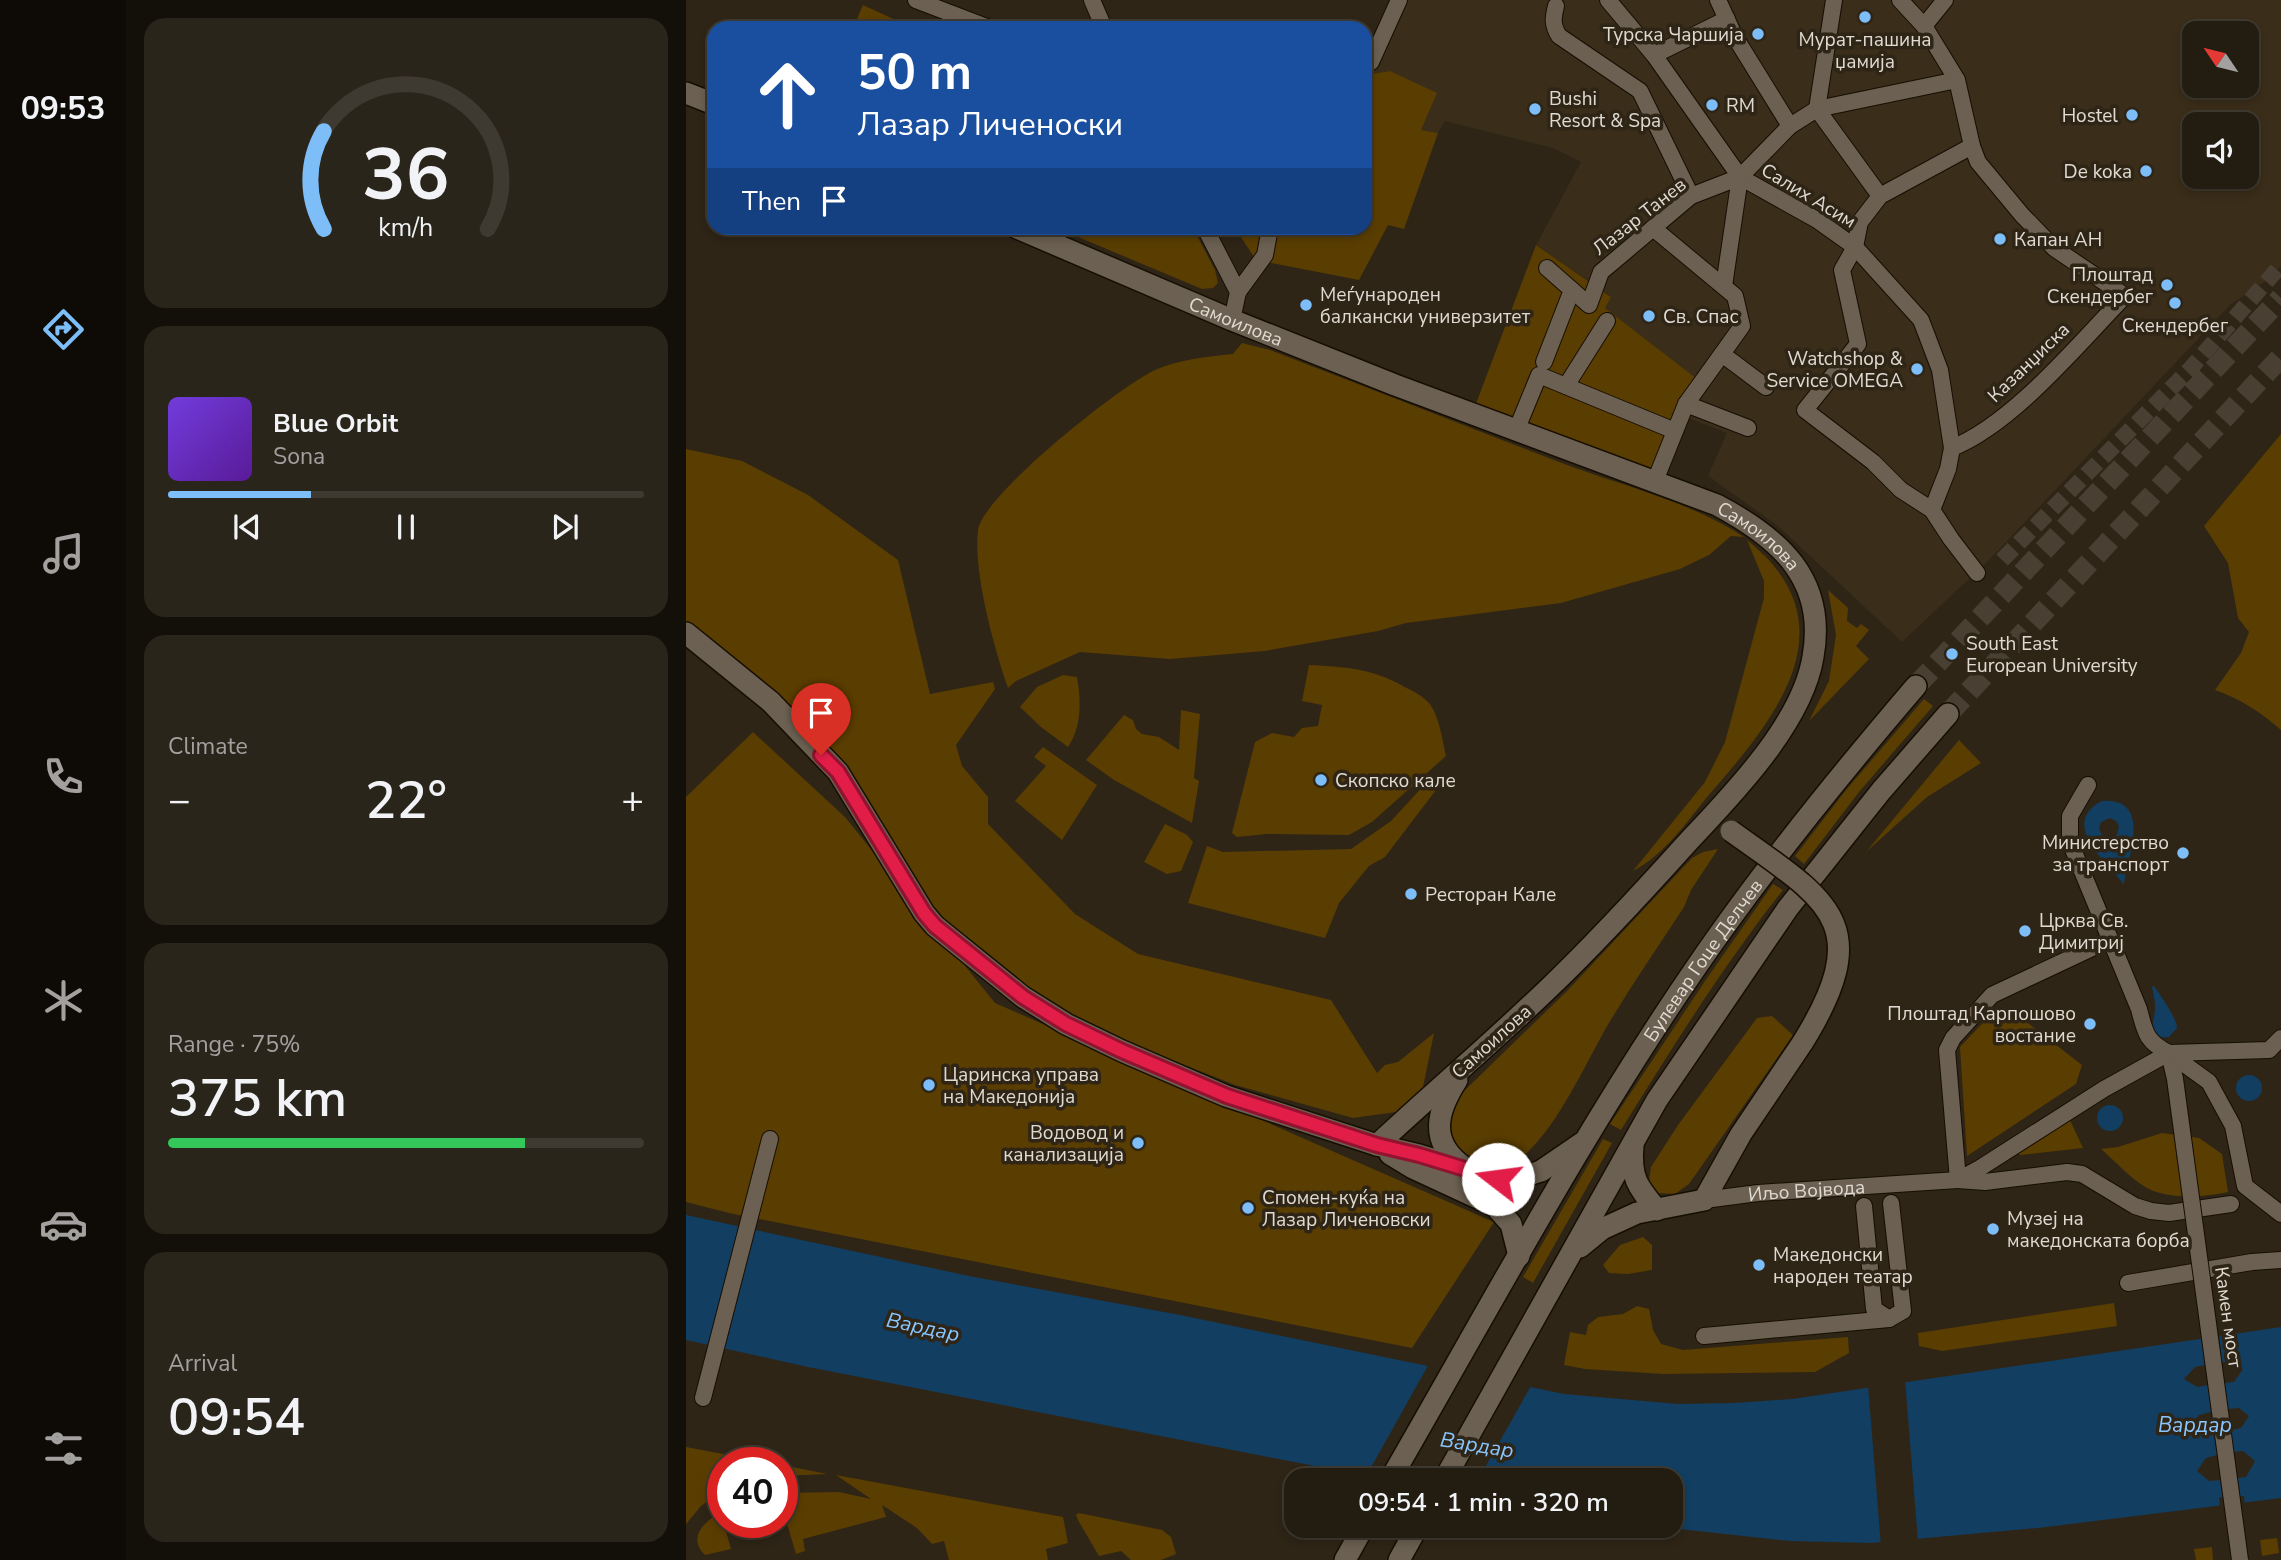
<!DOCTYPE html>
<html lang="en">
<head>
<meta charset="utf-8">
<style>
  :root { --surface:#221c11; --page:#2a251a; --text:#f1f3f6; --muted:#a2a19f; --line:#3f3a31; --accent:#7dbef9 }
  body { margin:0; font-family:"Nunito Sans",sans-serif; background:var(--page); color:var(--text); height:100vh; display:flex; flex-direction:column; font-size:26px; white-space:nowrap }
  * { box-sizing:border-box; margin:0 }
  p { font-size:23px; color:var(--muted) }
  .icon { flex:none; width:38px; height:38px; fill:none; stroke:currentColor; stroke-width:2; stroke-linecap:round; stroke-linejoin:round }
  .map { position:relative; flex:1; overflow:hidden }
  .details { display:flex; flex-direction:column; gap:18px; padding:18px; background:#130f09; width:560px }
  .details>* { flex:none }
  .hud { position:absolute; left:21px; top:21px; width:665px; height:214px; border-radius:21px; box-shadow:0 4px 10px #0003,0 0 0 2px var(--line); background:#1a4fa0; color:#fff; overflow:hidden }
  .needle { width:46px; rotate:305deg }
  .controls { position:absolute; left:1496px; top:21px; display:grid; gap:14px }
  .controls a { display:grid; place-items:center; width:77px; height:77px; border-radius:14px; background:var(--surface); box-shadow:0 4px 10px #0003,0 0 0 2px var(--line); font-size:35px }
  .speed { position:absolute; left:21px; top:1447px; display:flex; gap:14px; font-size:35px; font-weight:700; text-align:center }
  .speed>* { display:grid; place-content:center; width:91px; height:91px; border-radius:50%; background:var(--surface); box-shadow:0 4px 10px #0003,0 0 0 2px var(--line); line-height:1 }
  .speed .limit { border:10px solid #d22; background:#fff; color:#111 }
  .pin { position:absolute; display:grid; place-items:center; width:60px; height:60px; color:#fff; margin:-72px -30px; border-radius:50% 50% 50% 0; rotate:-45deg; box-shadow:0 0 7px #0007 }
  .pin .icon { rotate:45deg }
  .me { position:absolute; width:77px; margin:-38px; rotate:285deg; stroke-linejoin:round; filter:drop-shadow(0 0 5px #0008) }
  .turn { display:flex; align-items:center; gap:24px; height:147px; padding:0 35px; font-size:32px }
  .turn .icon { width:91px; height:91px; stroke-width:2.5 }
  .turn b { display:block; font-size:49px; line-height:60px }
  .then { display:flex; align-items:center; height:66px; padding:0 35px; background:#0003; gap:14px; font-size:26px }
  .big { font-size:52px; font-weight:600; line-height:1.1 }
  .details .widget { flex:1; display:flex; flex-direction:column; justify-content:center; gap:10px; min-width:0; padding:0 24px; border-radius:21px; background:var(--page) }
  .details .dial { align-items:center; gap:0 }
  .dial svg { height:182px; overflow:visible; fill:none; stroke:var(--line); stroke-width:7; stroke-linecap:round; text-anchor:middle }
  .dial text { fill:var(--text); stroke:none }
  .song { display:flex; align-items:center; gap:21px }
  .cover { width:84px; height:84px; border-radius:10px; background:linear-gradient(135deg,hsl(260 70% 55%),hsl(270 70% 35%)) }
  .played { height:7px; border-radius:4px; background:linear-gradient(90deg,var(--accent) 30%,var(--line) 30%) }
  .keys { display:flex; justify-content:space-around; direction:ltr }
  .heat { display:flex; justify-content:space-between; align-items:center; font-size:38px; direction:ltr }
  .charge { height:10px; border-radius:5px; background:linear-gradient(90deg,#34c759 75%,var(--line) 0) }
  .trip { position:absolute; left:598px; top:1468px; width:399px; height:70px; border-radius:21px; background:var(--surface); box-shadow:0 4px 10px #0003,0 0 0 2px var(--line); font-weight:600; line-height:70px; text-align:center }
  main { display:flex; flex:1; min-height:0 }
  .tabs { display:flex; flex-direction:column; width:126px; justify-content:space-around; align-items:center; background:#0e0b07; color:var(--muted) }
  .tabs .icon { width:49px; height:49px }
  .tabs .selected { color:var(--accent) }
  .tabs b { font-size:32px; color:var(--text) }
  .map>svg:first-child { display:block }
  .built { fill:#3a2d19; fill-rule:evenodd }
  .green { fill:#5a3d01 }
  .water { fill:#123e61; fill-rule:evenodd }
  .pier { fill:#2e2517 }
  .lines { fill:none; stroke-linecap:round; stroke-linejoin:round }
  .street-tunnel { stroke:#494033; stroke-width:16; stroke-dasharray:16 8; stroke-linecap:butt }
  .secondary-tunnel { stroke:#494033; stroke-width:21; stroke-dasharray:21 10; stroke-linecap:butt }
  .street-casing { stroke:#160e03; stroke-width:18 }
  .secondary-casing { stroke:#160e03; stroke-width:24 }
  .street { stroke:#6b6051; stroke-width:16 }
  .secondary { stroke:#6b6051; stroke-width:21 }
  .street-bridge-casing { stroke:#160e03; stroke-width:18; stroke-linecap:butt }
  .secondary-bridge-casing { stroke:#160e03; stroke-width:24; stroke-linecap:butt }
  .street-bridge { stroke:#6b6051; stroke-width:16 }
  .secondary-bridge { stroke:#6b6051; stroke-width:21 }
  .route-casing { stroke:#92132f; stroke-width:18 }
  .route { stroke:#e11d48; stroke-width:12 }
  .poi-dot { fill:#7dbef9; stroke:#2e2517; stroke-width:2.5 }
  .labels { text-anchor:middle; stroke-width:7; stroke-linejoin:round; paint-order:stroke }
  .poi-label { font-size:19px; fill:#e0dad1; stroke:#2e2517; text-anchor:start }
  .street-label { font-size:19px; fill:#e0dad1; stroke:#2e2517 }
  .water-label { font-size:21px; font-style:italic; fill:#89c6ff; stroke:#2e2517 }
</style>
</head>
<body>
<main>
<nav class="tabs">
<b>09:53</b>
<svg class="icon selected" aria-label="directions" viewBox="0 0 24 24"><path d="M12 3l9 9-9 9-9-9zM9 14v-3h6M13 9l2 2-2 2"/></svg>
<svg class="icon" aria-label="music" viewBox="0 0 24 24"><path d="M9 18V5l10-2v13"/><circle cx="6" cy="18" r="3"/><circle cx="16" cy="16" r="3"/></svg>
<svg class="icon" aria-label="phone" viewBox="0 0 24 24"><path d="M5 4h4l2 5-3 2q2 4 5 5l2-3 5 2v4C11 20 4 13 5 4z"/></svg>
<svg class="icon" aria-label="climate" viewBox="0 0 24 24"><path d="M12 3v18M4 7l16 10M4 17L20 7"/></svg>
<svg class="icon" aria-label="car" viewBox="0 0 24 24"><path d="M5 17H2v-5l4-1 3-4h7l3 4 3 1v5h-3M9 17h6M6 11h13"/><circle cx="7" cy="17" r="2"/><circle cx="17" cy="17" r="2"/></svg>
<svg class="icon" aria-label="filters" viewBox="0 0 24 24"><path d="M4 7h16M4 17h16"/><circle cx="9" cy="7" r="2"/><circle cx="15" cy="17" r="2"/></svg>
</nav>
<section class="details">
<div class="widget dial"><svg viewBox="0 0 100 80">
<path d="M14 69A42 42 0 1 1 86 69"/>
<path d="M14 69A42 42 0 0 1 14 26" stroke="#7dbef9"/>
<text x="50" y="56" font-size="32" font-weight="700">36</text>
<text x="50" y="72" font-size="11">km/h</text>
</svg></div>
<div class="widget">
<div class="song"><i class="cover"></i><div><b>Blue Orbit</b><p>Sona</p></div></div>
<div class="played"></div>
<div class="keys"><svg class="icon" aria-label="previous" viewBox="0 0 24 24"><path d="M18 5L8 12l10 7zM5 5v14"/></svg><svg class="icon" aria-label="pause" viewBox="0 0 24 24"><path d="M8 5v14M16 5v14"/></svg><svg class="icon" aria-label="next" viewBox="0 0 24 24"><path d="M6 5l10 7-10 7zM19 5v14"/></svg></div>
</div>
<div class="widget"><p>Climate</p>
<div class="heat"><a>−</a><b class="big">22°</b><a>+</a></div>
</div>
<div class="widget"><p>Range · 75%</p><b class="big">375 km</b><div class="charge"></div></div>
<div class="widget"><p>Arrival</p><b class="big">09:54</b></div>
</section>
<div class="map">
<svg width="1595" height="1560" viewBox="0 0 1595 1560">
  <rect width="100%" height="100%" fill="#2e2517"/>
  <path class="built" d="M708,0H1595V266L1583,279L1545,304L1303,560L1216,642L1092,526L1022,476L1041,433L1000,417L990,363L918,308L925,296L850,245L895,162L867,148L759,121L752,133L735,130L704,71L679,75V69ZM1508,33H1561V86H1508ZM1508,124H1561V177H1508Z"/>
  <g class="green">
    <polygon points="177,5 227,28 167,28"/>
    <polygon points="704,71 751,93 735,130 752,133 718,229 702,225 673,280 570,260 549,228 679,228 679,75"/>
    <polygon points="396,228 507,228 529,270 532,283 527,288 516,289 392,237"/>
    <polygon points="850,245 925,297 919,308 1011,379 969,481 786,414"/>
    <path d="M556,343L584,350C683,388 782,427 881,465C940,487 1005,502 1058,537L1045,536L1023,555L994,569L875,603L720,623L692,631L579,651L484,659L394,652L330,681L322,688C308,648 287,572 292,530C297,495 434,386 469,370C494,359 520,357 547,354Z"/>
    <path d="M1595,434V730C1575,712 1554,699 1529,690L1555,653L1563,632L1552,618L1542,563L1518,526Z"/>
    <polygon points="0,449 56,461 122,495 212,560 244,694 307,682 309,689 270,745 276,766 302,797 302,824 389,914 452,954 645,1000 691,1073 699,1065 712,1062 748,1033 737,1087 710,1112 667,1118 549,1085 436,1040 343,996 262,932 145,750 0,625"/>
    <path d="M1061,540C1168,625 1089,719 1022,796C1000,823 978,855 947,871L1019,782L1039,742L1078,598V581Z"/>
    <polygon points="1142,590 1162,608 1161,621 1171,628 1175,624 1183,630 1170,646 1183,659 1123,721 1143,681 1150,635"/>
    <path d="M623,665C659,667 685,668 717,686C727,691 737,696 744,704C754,719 756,739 760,756L686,822L663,835L581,834L551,837L546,833L569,742L586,733L608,737L616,728L632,726L636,705L616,701Z"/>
    <path d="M377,675L391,677C395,701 396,726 382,747L355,727L334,707L351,687Z"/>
    <polygon points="1238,699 1247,706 1173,792 1118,864 1109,856 1160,790"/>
    <polygon points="495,710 514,714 508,778 513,781 506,823 428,780 400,760 438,715 447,720 450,729 456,734 473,737 493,750"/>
    <polygon points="67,732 159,817 309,1003 808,1222 726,1348 43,1213 0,1202 0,797"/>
    <polygon points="1273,740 1295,763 1241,797 1180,852"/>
    <polygon points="357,747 411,785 376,840 329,801 360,766 348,757"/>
    <polygon points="752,781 753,786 699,857 683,866 653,903 639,938 502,903 521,846 537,852 665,849 705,821 741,782"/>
    <polygon points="479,824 501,835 507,842 495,871 481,874 458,862"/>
    <path d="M1032,849L1005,890L998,907C972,947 944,987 920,1028C897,1069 874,1121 840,1154C835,1159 827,1167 819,1169C789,1176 758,1142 765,1113C767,1106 771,1100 775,1094L881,991L1006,858L1017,852Z"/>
    <path d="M1087,884L1097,890C1037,966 986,1048 935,1130L924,1124L1019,981Z"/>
    <polygon points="1325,1010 1396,1065 1390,1084 1281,1156 1274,1047 1308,1011"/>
    <polygon points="1086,1016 1107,1035 1003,1184 989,1194 972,1193 963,1181 965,1167 992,1125 1071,1018"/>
    <polygon points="1384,1120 1397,1148 1335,1155 1332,1154"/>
    <path d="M1476,1133L1513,1138L1536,1154L1542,1192C1518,1197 1484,1200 1461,1188C1444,1178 1429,1161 1415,1149L1432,1147Z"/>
    <polygon points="917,1139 926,1143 847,1283 837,1277"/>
    <polygon points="957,1237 966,1245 966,1270 942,1274 923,1273 917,1265 934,1245"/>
    <polygon points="1428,1303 1431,1326 1256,1351 1233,1346 1232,1333"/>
    <polygon points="951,1306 963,1309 967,1330 975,1344 997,1350 1162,1337 1163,1353 1129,1372 977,1374 899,1369 878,1365 884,1332 900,1335 902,1325 912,1317 937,1314"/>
    <polygon points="0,1447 84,1463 37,1463 37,1490 15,1506 0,1524"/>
    <polygon points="96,1465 141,1474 96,1476"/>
    <polygon points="150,1475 377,1517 382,1543 360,1549 362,1560 263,1560 258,1541 246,1544 231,1528 196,1505 200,1517 117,1539 119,1551 110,1554 96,1507 96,1493 153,1492 185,1499"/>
    <path d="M37,1511V1522L41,1523L38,1524L45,1549L19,1555C0,1537 20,1520 37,1511Z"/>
    <polygon points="393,1513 476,1530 485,1537 490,1554 475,1560 445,1560 435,1551 413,1556 392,1520 390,1515"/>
    <polygon points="1591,1538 1593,1553 1576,1556 1574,1540"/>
    <polygon points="1526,1547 1527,1560 1510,1560 1508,1549"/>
  </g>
  <g class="water">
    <path d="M1416,801C1466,797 1443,856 1438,884C1420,862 1373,823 1416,801ZM1424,818L1430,821L1433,826L1431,835L1425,838L1416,835L1413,829L1415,822Z"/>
    <path d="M1468,986C1474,995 1491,1018 1491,1028L1483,1037C1459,1039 1468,1023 1469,1010C1470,1002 1467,994 1466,987Z"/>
    <circle cx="1563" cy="1088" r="13"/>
    <circle cx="1424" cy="1118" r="13"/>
    <polygon points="0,1215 283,1276 494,1315 878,1394 992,1404 1049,1403 1106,1399 1595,1327 1595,1498 1352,1528 1185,1543 1104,1541 966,1526 985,1526 985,1480 700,1480 122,1367 0,1340"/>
  </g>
  <g class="pier">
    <polygon points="1533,1333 1536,1362 1545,1362 1557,1369 1548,1382 1539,1383 1542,1409 1553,1408 1563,1416 1555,1428 1545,1430 1547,1452 1557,1451 1569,1461 1560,1477 1551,1478 1553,1496 1558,1496 1559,1506 1534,1510 1533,1498 1537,1497 1534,1480 1523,1481 1511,1471 1520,1458 1531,1455 1528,1433 1516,1435 1503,1426 1513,1415 1525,1412 1522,1385 1511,1387 1498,1379 1509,1367 1519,1365 1515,1335"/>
    <polygon points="744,1362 846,1384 792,1480 678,1480"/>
    <polygon points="1219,1380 1232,1542 1195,1546 1182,1385"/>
  </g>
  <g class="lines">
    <polyline class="street-tunnel" points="1316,560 1505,368 1595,265"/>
    <g class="secondary-tunnel">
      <polyline points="1230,686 1595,298"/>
      <polyline points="1262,714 1595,357"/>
    </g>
    <g class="street-casing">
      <g id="street">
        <polyline points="230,0 303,28"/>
        <polyline points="406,0 418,28"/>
        <polyline points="922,0 968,55 1054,177 1131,220 1169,247 1235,320 1254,370 1266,448 1262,469 1246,510"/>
        <polyline points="1032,0 1049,37 1104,126"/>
        <polyline points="1148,0 1131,109 1194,196"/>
        <path d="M1214,0L1238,26L1271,80L1286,146L1292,162L1336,215L1368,248L1439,296C1392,344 1328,423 1266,448"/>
        <path d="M870,6C867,18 866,25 873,36L954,91L1005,196"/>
        <polyline points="1238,26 1259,0"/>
        <polyline points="968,55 1041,19"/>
        <polyline points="679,63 685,62 713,0"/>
        <polyline points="1286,146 1194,196 1174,222 1169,247 1156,270 1172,344 1119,410 1187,462 1215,490 1246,510 1265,539 1291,573"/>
        <polyline points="519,228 552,292 546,320"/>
        <polyline points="967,228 1049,296 1056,326 1000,404 969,481"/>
        <polyline points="1038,286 1054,177"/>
        <polyline points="886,290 903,305 915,272 1005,196 1054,177 1104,126 1131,109 1271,80"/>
        <polyline points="552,292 579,255 584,228"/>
        <polyline points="1036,354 1080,387"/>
        <polyline points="858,362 886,290 861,268"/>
        <polyline points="880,386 921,321"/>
        <polyline points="1000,404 1062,428"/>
        <polyline points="830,431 853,375 989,431"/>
        <path d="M1402,785L1384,816V842L1453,1009C1459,1032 1460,1042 1483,1053L1489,1079"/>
        <polyline points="1423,940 1306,995 1267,1038 1261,1050 1272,1180 1299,1182 1381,1172 1396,1174 1449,1206 1465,1211 1483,1213 1545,1204"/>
        <polyline points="1483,1053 1523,1082 1547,1126 1559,1186 1595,1214"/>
        <path id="s1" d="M1018,1200L1072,1193L1272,1180L1294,1168L1418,1089L1483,1053L1583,1050L1595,1038"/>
        <polyline points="1178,1206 1188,1309 1203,1319"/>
        <polyline points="1442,1283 1566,1262 1595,1260"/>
        <polyline points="1018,1336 1203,1319 1217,1311 1205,1203"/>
        <polyline points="17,1398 84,1139"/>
      </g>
    </g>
    <g class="secondary-casing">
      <g id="secondary">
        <polyline points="0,93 28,104"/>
        <path id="s2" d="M331,228L546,320L709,385L1031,505C1093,538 1141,579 1127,657C1116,724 1046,795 1001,843C956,893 911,942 863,988C807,1042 748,1092 691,1145"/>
        <polyline points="0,633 85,702 152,772 238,913 249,926 337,997 380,1024 436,1051 540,1096 691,1145 733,1155 812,1179 832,1178 855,1171 896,1143"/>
        <path d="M771,1080C751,1111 742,1142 778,1167"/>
        <path d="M947,1146C944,1178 952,1187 971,1210"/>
        <polyline points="704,1154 727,1168 809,1206 825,1224 833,1256"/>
        <polyline points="894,1247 916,1229 951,1213 1018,1200 1055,1134 1117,1042"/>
        <path id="s3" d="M704,1480C804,1307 898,1130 1011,966C1078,868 1153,776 1230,686"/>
        <polyline points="758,1480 971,1100 1102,908 1195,791 1262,714"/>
        <polyline points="659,1560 678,1526"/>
        <polyline points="713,1560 732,1526"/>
      </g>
    </g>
    <use href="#street" class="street"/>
    <use href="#secondary" class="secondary"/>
    <g class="street-bridge-casing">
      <polyline id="street-bridge" points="1489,1079 1554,1560"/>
    </g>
    <g class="secondary-bridge-casing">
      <path id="secondary-bridge" d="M1045,831C1141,900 1191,922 1117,1042"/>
    </g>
    <use href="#street-bridge" class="street-bridge"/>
    <use href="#secondary-bridge" class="secondary-bridge"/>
  </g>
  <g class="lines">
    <g class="route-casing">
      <polyline id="route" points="135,755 152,772 238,913 249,926 337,997 380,1024 436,1051 541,1096 691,1145 733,1155 812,1179"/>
    </g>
    <use href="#route" class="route"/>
  </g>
  <g class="poi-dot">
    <circle cx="1179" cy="17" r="7"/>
    <circle cx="1072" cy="34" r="7"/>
    <circle cx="1026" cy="105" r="7"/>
    <circle cx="849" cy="109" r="7"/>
    <circle cx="1446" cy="115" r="7"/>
    <circle cx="1460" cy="171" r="7"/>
    <circle cx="1314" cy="239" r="7"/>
    <circle cx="1481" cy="285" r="7"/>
    <circle cx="1489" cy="303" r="7"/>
    <circle cx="620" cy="305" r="7"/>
    <circle cx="963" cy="316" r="7"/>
    <circle cx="1231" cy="369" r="7"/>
    <circle cx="1266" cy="654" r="7"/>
    <circle cx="635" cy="780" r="7"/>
    <circle cx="1497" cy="853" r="7"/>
    <circle cx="725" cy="894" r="7"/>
    <circle cx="1339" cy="931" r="7"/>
    <circle cx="1404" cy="1024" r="7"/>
    <circle cx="243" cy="1085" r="7"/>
    <circle cx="452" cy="1143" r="7"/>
    <circle cx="562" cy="1208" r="7"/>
    <circle cx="1307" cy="1229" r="7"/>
    <circle cx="1073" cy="1265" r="7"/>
  </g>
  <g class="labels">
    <g class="poi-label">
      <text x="1058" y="41" text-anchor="end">Турска Чаршија</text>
      <text x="1179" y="46" text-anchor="middle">Мурат-пашина<tspan x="1179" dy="22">џамија</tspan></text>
      <text x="863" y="105">Bushi<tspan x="863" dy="22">Resort &amp; Spa</tspan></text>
      <text x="1040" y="112">RM</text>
      <text x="1432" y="122" text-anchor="end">Hostel</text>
      <text x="1446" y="178" text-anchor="end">De koka</text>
      <text x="1328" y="246">Капан АН</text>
      <text x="1467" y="281" text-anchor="end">Плоштад<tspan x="1467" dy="22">Скендербег</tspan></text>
      <text x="634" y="301">Меѓународен<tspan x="634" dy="22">балкански универзитет</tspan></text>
      <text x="977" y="323">Св. Спас</text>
      <text x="1489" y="332" text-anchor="middle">Скендербег</text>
      <text x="1217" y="365" text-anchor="end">Watchshop &amp;<tspan x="1217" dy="22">Service OMEGA</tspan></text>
      <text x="1280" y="650">South East<tspan x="1280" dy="22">European University</tspan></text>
      <text x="649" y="787">Скопско кале</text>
      <text x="1483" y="849" text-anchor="end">Министерство<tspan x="1483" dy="22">за транспорт</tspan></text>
      <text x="739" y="901">Ресторан Кале</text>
      <text x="1353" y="927">Црква Св.<tspan x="1353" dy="22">Димитриј</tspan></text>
      <text x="1390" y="1020" text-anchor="end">Плоштад Карпошово<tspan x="1390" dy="22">востание</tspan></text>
      <text x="257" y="1081">Царинска управа<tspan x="257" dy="22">на Македонија</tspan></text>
      <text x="438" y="1139" text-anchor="end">Водовод и<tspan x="438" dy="22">канализација</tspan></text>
      <text x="576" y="1204">Спомен-куќа на<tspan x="576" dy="22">Лазар Личеновски</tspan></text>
      <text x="1321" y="1225">Музеј на<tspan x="1321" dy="22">македонската борба</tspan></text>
      <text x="1087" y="1261">Македонски<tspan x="1087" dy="22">народен театар</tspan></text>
    </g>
    <g class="street-label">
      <text transform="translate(1123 195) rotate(31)" y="7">Салих Асим</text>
      <text transform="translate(953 216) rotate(-38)" y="7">Лазар Танев</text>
      <text dy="7" stroke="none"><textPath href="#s2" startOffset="238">Самоилова</textPath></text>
      <text transform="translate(1342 362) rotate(-44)" y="7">Казанџиска</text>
      <text dy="7" stroke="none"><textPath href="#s2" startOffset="805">Самоилова</textPath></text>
      <text dy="7" stroke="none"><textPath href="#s3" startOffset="607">Булевар Гоце Делчев</textPath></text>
      <text transform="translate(805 1041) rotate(-42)" y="7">Самоилова</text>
      <text dy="7" stroke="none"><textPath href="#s1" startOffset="103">Иљо Војвода</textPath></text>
      <text transform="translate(1543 1317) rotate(82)" y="7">Камен мост</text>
    </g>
    <g class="water-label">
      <text transform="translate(237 1327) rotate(12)" y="7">Вардар</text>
      <text x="1509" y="1432">Вардар</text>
      <text transform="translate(791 1445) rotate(9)" y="7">Вардар</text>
    </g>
  </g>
</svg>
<div class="controls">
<a><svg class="needle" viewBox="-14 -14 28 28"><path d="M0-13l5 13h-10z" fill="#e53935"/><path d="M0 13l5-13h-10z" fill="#a2a19f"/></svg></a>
<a><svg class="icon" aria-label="sound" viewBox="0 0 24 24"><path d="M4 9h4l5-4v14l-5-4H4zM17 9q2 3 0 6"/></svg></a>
</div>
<div class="speed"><div class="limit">40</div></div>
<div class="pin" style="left:135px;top:755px;background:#d93025"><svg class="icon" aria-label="arrive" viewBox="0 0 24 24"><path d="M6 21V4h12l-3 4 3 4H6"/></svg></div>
<svg class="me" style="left:812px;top:1179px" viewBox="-20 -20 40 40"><circle r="19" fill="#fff"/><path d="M0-13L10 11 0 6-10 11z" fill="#e11d48"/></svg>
<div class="trip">09:54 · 1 min · 320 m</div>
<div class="hud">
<div class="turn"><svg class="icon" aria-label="ahead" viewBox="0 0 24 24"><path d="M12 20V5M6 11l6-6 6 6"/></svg><div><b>50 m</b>Лазар Личеноски</div></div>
<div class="then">Then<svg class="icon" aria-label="arrive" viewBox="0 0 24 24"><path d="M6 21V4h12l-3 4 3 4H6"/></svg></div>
</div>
</div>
</main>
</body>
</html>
